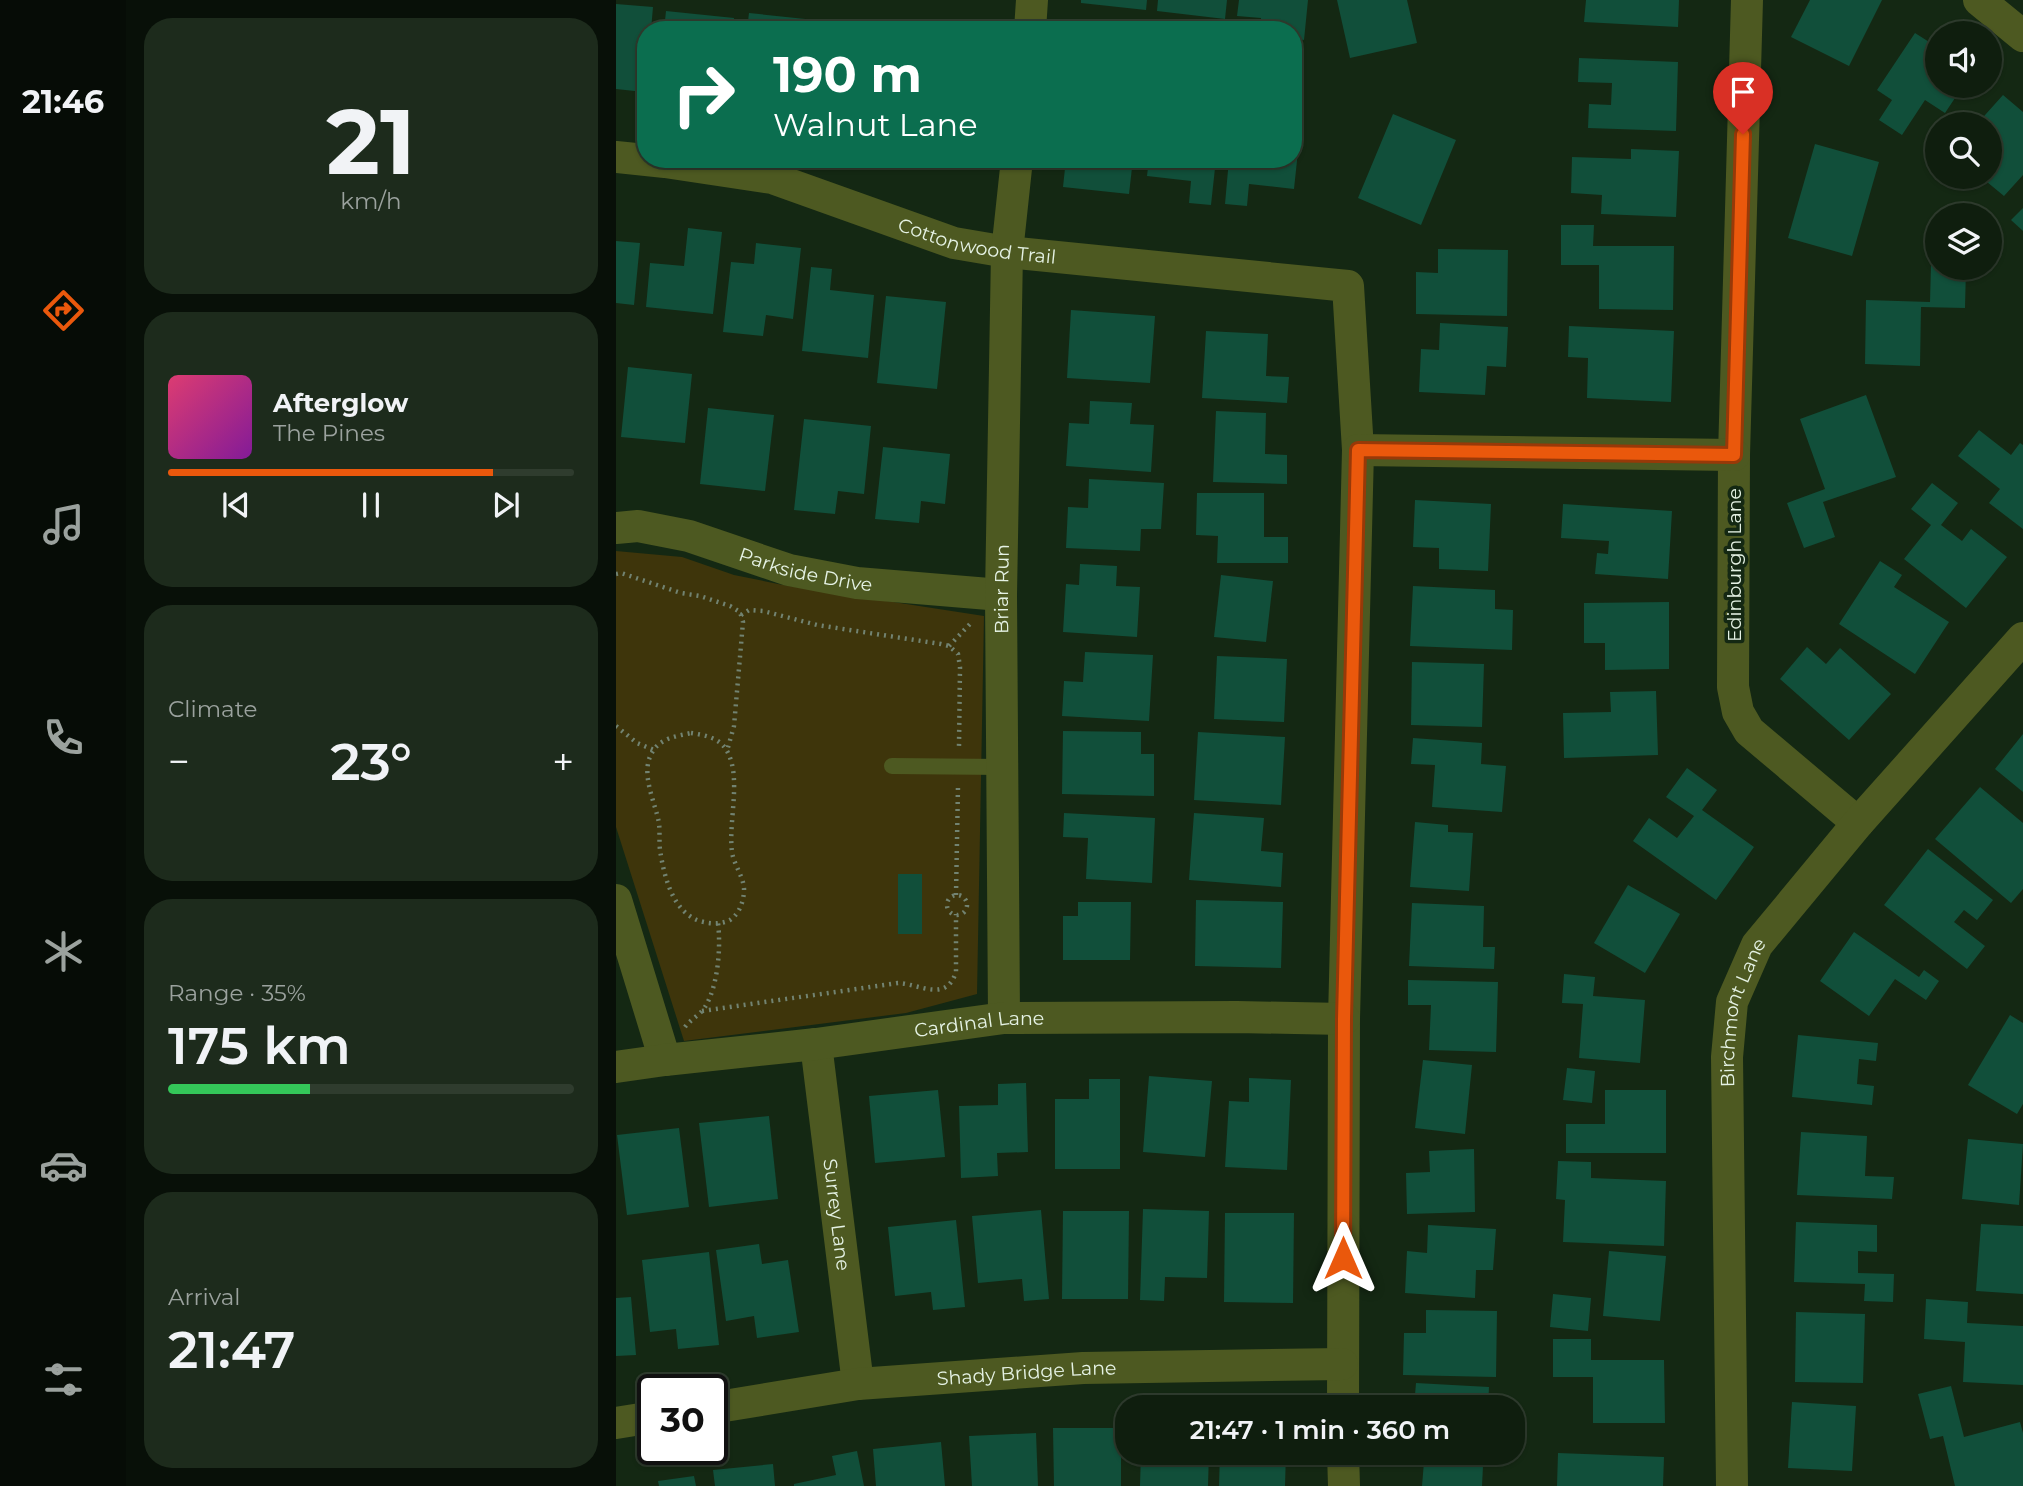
<!DOCTYPE html>
<html lang="en">
<head>
<meta charset="utf-8">
<style>
  :root { --surface:#0f1e0e; --page:#1d2b1c; --text:#f1f3f6; --muted:#9ba29e; --line:#2f3c2e; --accent:#ea580c }
  body { margin:0; font-family:Montserrat,sans-serif; background:var(--page); color:var(--text); height:100vh; display:flex; flex-direction:column; font-size:26px; white-space:nowrap }
  * { box-sizing:border-box; margin:0 }
  p { font-size:23px; color:var(--muted) }
  .icon { flex:none; width:38px; height:38px; fill:none; stroke:currentColor; stroke-width:2; stroke-linecap:round; stroke-linejoin:round }
  .map { position:relative; flex:1; overflow:hidden }
  .sheet { display:flex; flex-direction:column; gap:18px; padding:18px; background:#081008; width:490px }
  .sheet>* { flex:none }
  .hud { position:absolute; left:21px; top:21px; width:665px; height:147px; border-radius:28px; box-shadow:0 2px 5px #0004,0 0 0 2px var(--line); background:#0b6e4f; color:#fff; overflow:hidden }
  .buttons { position:absolute; left:1309px; top:21px; display:grid; gap:14px }
  .buttons a { display:grid; place-items:center; width:77px; height:77px; border-radius:50%; background:var(--surface); box-shadow:0 2px 5px #0004,0 0 0 2px var(--line); font-size:35px }
  .speed { position:absolute; left:21px; top:1374px; display:flex; gap:14px; font-size:35px; font-weight:700; text-align:center }
  .speed>* { display:grid; place-content:center; width:91px; height:91px; border-radius:50%; background:var(--surface); box-shadow:0 2px 5px #0004,0 0 0 2px var(--line); line-height:1 }
  .speed .limit { border:4px solid #111; border-radius:10px; background:#fff; color:#111 }
  .pin { position:absolute; display:grid; place-items:center; width:60px; height:60px; color:#fff; margin:-72px -30px; border-radius:50% 50% 50% 0; rotate:-45deg; box-shadow:0 0 7px #0007 }
  .pin .icon { rotate:45deg }
  .me { position:absolute; width:77px; margin:-38px; rotate:0deg; stroke-linejoin:round; filter:drop-shadow(0 0 5px #0008) }
  .turn { display:flex; align-items:center; gap:24px; height:147px; padding:0 21px; font-size:32px }
  .turn .icon { width:91px; height:91px; stroke-width:2.5 }
  .turn b { display:block; font-size:49px; line-height:60px }
  .big { font-size:52px; font-weight:600; line-height:1.1 }
  .sheet .widget { flex:1; display:flex; flex-direction:column; justify-content:center; gap:10px; min-width:0; padding:0 24px; border-radius:28px; background:var(--page) }
  .sheet .dial { align-items:center; gap:0 }
  .dial b { font-size:91px; line-height:1 }
  .song { display:flex; align-items:center; gap:21px }
  .cover { width:84px; height:84px; border-radius:10px; background:linear-gradient(135deg,hsl(340 70% 55%),hsl(290 70% 35%)) }
  .played { height:7px; border-radius:4px; background:linear-gradient(90deg,var(--accent) 80%,var(--line) 80%) }
  .keys { display:flex; justify-content:space-around; direction:ltr }
  .heat { display:flex; justify-content:space-between; align-items:center; font-size:38px; direction:ltr }
  .charge { height:10px; border-radius:5px; background:linear-gradient(90deg,#34c759 35%,var(--line) 0) }
  .trip { position:absolute; left:499px; top:1395px; width:410px; height:70px; border-radius:28px; background:var(--surface); box-shadow:0 2px 5px #0004,0 0 0 2px var(--line); font-weight:600; line-height:70px; text-align:center }
  main { display:flex; flex:1; min-height:0 }
  .dock { display:flex; flex-direction:column; width:126px; justify-content:space-around; align-items:center; background:#060c06; color:var(--muted) }
  .dock .icon { width:49px; height:49px }
  .dock .current { color:var(--accent) }
  .dock b { font-size:32px; color:var(--text) }
  .map>svg:first-child { display:block }
  .green { fill:#3e350b }
  .building { fill:#114f3a }
  .lines { fill:none; stroke-linecap:round; stroke-linejoin:round }
  .path { stroke:#728371; stroke-width:4.5; stroke-dasharray:2 5; stroke-linecap:butt }
  .service { stroke:#4d5921; stroke-width:16 }
  .minor { stroke:#4d5921; stroke-width:32 }
  .route-casing { stroke:#983908; stroke-width:18 }
  .route { stroke:#ea580c; stroke-width:12 }
  .labels { text-anchor:middle; stroke-width:7; stroke-linejoin:round; paint-order:stroke }
  .street-label { font-size:19px; fill:#e5f2e4; stroke:#142813 }
</style>
</head>
<body>
<main>
<nav class="dock">
<b>21:46</b>
<svg class="icon current" aria-label="directions" viewBox="0 0 24 24"><path d="M12 3l9 9-9 9-9-9zM9 14v-3h6M13 9l2 2-2 2"/></svg>
<svg class="icon" aria-label="music" viewBox="0 0 24 24"><path d="M9 18V5l10-2v13"/><circle cx="6" cy="18" r="3"/><circle cx="16" cy="16" r="3"/></svg>
<svg class="icon" aria-label="phone" viewBox="0 0 24 24"><path d="M5 4h4l2 5-3 2q2 4 5 5l2-3 5 2v4C11 20 4 13 5 4z"/></svg>
<svg class="icon" aria-label="climate" viewBox="0 0 24 24"><path d="M12 3v18M4 7l16 10M4 17L20 7"/></svg>
<svg class="icon" aria-label="car" viewBox="0 0 24 24"><path d="M5 17H2v-5l4-1 3-4h7l3 4 3 1v5h-3M9 17h6M6 11h13"/><circle cx="7" cy="17" r="2"/><circle cx="17" cy="17" r="2"/></svg>
<svg class="icon" aria-label="filters" viewBox="0 0 24 24"><path d="M4 7h16M4 17h16"/><circle cx="9" cy="7" r="2"/><circle cx="15" cy="17" r="2"/></svg>
</nav>
<section class="sheet">
<div class="widget dial"><b>21</b><p>km/h</p></div>
<div class="widget">
<div class="song"><i class="cover"></i><div><b>Afterglow</b><p>The Pines</p></div></div>
<div class="played"></div>
<div class="keys"><svg class="icon" aria-label="previous" viewBox="0 0 24 24"><path d="M18 5L8 12l10 7zM5 5v14"/></svg><svg class="icon" aria-label="pause" viewBox="0 0 24 24"><path d="M8 5v14M16 5v14"/></svg><svg class="icon" aria-label="next" viewBox="0 0 24 24"><path d="M6 5l10 7-10 7zM19 5v14"/></svg></div>
</div>
<div class="widget"><p>Climate</p>
<div class="heat"><a>−</a><b class="big">23°</b><a>+</a></div>
</div>
<div class="widget"><p>Range · 35%</p><b class="big">175 km</b><div class="charge"></div></div>
<div class="widget"><p>Arrival</p><b class="big">21:47</b></div>
</section>
<div class="map">
<svg width="1407" height="1486" viewBox="0 0 1407 1486">
  <rect width="100%" height="100%" fill="#142813"/>
  <polygon class="green" points="0,551 66,557 118,575 167,585 368,616 361,994 290,1013 68,1041 0,827"/>
  <g class="building">
    <polygon points="465,0 531,0 530,10 465,3"/>
    <polygon points="542,0 611,0 609,19 541,11"/>
    <polygon points="623,0 692,0 688,40 677,38 677,30 644,30 645,18 621,16"/>
    <polygon points="721,0 791,0 801,43 734,58"/>
    <polygon points="970,0 1063,0 1062,27 968,22"/>
    <polygon points="1194,0 1266,0 1233,66 1175,37"/>
    <polygon points="0,4 37,7 35,30 30,30 28,92 0,89"/>
    <polygon points="50,11 118,18 117,30 48,30"/>
    <polygon points="133,13 199,20 198,30 131,30"/>
    <polygon points="1299,33 1321,47 1321,86 1347,86 1329,113 1309,100 1286,135 1263,120 1276,100 1261,90"/>
    <polygon points="963,58 1062,62 1060,131 972,128 973,104 995,105 996,83 962,82"/>
    <polygon points="1387,95 1407,112 1407,175 1388,196 1365,177 1374,177 1374,124 1361,124"/>
    <polygon points="777,114 840,140 805,225 742,198"/>
    <polygon points="677,122 685,123 678,189 633,184 631,206 609,204 613,159 677,159"/>
    <polygon points="1199,144 1263,162 1236,256 1172,238"/>
    <polygon points="1015,149 1063,151 1060,217 985,214 986,195 955,193 956,157 1015,159"/>
    <polygon points="450,159 517,159 513,194 447,187"/>
    <polygon points="533,159 600,159 595,205 573,203 575,181 531,176"/>
    <polygon points="1407,208 1407,231 1395,220"/>
    <polygon points="945,225 978,225 977,246 1058,246 1057,310 983,309 983,265 945,265"/>
    <polygon points="72,228 106,232 97,314 30,307 34,263 68,266"/>
    <polygon points="0,241 24,243 18,305 0,303"/>
    <polygon points="140,243 185,248 177,319 150,315 147,336 107,332 115,262 138,264"/>
    <polygon points="822,249 892,250 891,316 800,314 800,272 822,273"/>
    <polygon points="1315,264 1321,264 1321,268 1350,268 1349,308 1305,307 1304,366 1249,364 1250,300 1314,302"/>
    <polygon points="195,267 216,269 214,290 258,295 252,358 186,351"/>
    <polygon points="270,296 330,302 321,389 261,383"/>
    <polygon points="455,310 539,316 534,383 451,378"/>
    <polygon points="824,323 892,327 890,367 871,366 869,395 803,392 805,349 823,350"/>
    <polygon points="953,326 1058,331 1055,402 971,398 972,358 952,357"/>
    <polygon points="590,331 652,334 650,376 673,377 671,403 586,398"/>
    <polygon points="12,367 76,374 69,443 5,437"/>
    <polygon points="1250,395 1280,477 1207,502 1219,537 1188,548 1171,503 1209,489 1184,419"/>
    <polygon points="474,401 516,403 514,424 538,425 535,472 450,466 453,423 473,424"/>
    <polygon points="92,408 158,415 149,491 84,484"/>
    <polygon points="600,411 650,413 649,454 671,455 671,484 597,482"/>
    <polygon points="188,419 255,426 248,494 222,491 219,514 178,510"/>
    <polygon points="1363,430 1395,455 1404,443 1407,445 1407,529 1373,503 1384,489 1342,456"/>
    <polygon points="267,447 334,454 329,504 305,501 303,523 259,519"/>
    <polygon points="473,479 548,483 545,529 525,529 524,551 450,548 452,507 472,508"/>
    <polygon points="1316,483 1342,503 1325,525 1346,541 1355,529 1391,557 1350,608 1288,559 1315,525 1295,509"/>
    <polygon points="581,493 648,493 648,537 672,537 672,563 601,563 602,536 580,535"/>
    <polygon points="799,500 875,504 872,571 823,569 823,548 797,547"/>
    <polygon points="947,504 1056,511 1052,579 979,574 981,553 992,554 993,541 945,538"/>
    <polygon points="1264,561 1286,575 1278,587 1333,622 1299,674 1223,624"/>
    <polygon points="464,564 501,566 500,586 524,587 521,637 447,632 450,584 463,585"/>
    <polygon points="605,575 657,581 650,642 598,637"/>
    <polygon points="797,586 879,590 879,609 897,610 896,650 794,646"/>
    <polygon points="1053,602 1053,669 989,670 989,643 968,643 968,603"/>
    <polygon points="1191,647 1210,664 1224,648 1275,694 1233,740 1164,679"/>
    <polygon points="469,652 537,655 533,721 446,716 448,681 467,682"/>
    <polygon points="601,656 671,659 668,722 598,719"/>
    <polygon points="796,662 868,664 866,727 795,725"/>
    <polygon points="1040,691 1042,755 948,758 947,713 995,712 994,692"/>
    <polygon points="447,731 525,732 525,754 538,754 538,796 446,794"/>
    <polygon points="582,732 669,737 665,805 578,800"/>
    <polygon points="1407,734 1407,792 1379,769"/>
    <polygon points="797,738 866,743 865,764 890,766 886,812 816,807 819,765 795,764"/>
    <polygon points="1071,768 1101,790 1086,810 1138,847 1100,900 1017,841 1033,818 1061,838 1078,816 1050,797"/>
    <polygon points="1364,787 1407,823 1407,889 1395,903 1319,839"/>
    <polygon points="448,813 539,818 536,883 470,879 472,838 447,837"/>
    <polygon points="578,813 648,818 645,851 667,853 665,887 573,880"/>
    <polygon points="799,822 832,825 832,832 857,833 853,891 794,887"/>
    <polygon points="1312,849 1377,900 1361,920 1348,910 1338,922 1369,946 1351,969 1268,905"/>
    <rect x="282" y="874" width="24" height="60"/>
    <polygon points="1012,885 1064,914 1029,973 978,943"/>
    <polygon points="580,900 667,902 665,968 579,966"/>
    <polygon points="462,902 515,902 514,960 447,960 447,916 462,916"/>
    <polygon points="796,903 868,906 867,947 879,947 878,969 793,966"/>
    <polygon points="1238,932 1303,977 1308,970 1323,981 1310,1000 1279,979 1253,1016 1204,981"/>
    <polygon points="948,974 979,977 977,996 1029,1000 1024,1063 963,1058 967,1004 946,1003"/>
    <polygon points="792,980 882,982 880,1052 813,1050 815,1005 792,1005"/>
    <polygon points="1394,1015 1407,1023 1407,1104 1401,1114 1352,1085"/>
    <polygon points="1182,1035 1262,1043 1260,1061 1243,1059 1241,1084 1258,1086 1256,1105 1176,1097"/>
    <polygon points="807,1060 856,1065 849,1134 799,1128"/>
    <polygon points="951,1068 979,1071 976,1103 947,1100"/>
    <polygon points="533,1076 596,1081 589,1157 527,1152"/>
    <polygon points="633,1078 675,1080 671,1170 609,1167 613,1101 633,1102"/>
    <polygon points="473,1079 504,1079 504,1169 439,1169 439,1099 473,1099"/>
    <polygon points="410,1083 412,1152 381,1153 382,1176 345,1178 343,1106 382,1105 382,1084"/>
    <polygon points="322,1090 329,1157 259,1163 253,1096"/>
    <polygon points="989,1090 1050,1090 1050,1153 950,1153 950,1124 989,1124"/>
    <polygon points="153,1116 162,1199 93,1207 83,1123"/>
    <polygon points="63,1128 73,1207 11,1215 1,1135"/>
    <polygon points="1185,1132 1251,1136 1249,1176 1278,1177 1276,1199 1181,1195"/>
    <polygon points="1352,1139 1407,1144 1403,1205 1346,1199"/>
    <polygon points="858,1149 859,1212 791,1214 790,1173 814,1172 813,1151"/>
    <polygon points="942,1161 975,1162 975,1178 1050,1181 1048,1246 947,1242 949,1200 940,1199"/>
    <polygon points="527,1209 593,1211 591,1278 549,1277 548,1301 524,1300"/>
    <polygon points="425,1210 433,1299 408,1301 406,1279 362,1283 356,1216"/>
    <polygon points="447,1211 513,1211 512,1299 446,1299"/>
    <polygon points="609,1213 678,1213 677,1303 608,1302"/>
    <polygon points="340,1220 349,1307 317,1310 315,1292 279,1296 272,1227"/>
    <polygon points="1180,1222 1261,1225 1261,1252 1242,1251 1242,1273 1278,1274 1277,1302 1248,1301 1249,1284 1178,1282"/>
    <polygon points="1365,1224 1407,1226 1407,1294 1360,1291"/>
    <polygon points="812,1225 880,1229 877,1270 860,1270 859,1298 789,1293 791,1251 811,1253"/>
    <polygon points="143,1244 146,1264 172,1260 183,1332 141,1338 138,1316 110,1321 100,1250"/>
    <polygon points="993,1251 1050,1256 1044,1321 987,1316"/>
    <polygon points="93,1252 103,1345 62,1349 60,1329 34,1332 26,1260"/>
    <polygon points="937,1294 975,1298 972,1331 934,1327"/>
    <polygon points="15,1297 20,1355 0,1356 0,1298"/>
    <polygon points="1310,1299 1352,1302 1351,1323 1407,1326 1407,1385 1347,1382 1349,1342 1308,1339"/>
    <polygon points="810,1310 881,1311 880,1377 787,1375 788,1333 810,1333"/>
    <polygon points="1180,1312 1249,1314 1247,1383 1179,1382"/>
    <polygon points="937,1339 975,1339 975,1360 1048,1360 1049,1423 977,1423 977,1377 937,1377"/>
    <polygon points="800,1383 873,1387 872,1407 798,1407"/>
    <polygon points="1335,1386 1348,1437 1404,1422 1407,1433 1407,1486 1339,1486 1327,1436 1314,1439 1302,1394"/>
    <polygon points="1176,1402 1240,1406 1236,1471 1172,1468"/>
    <polygon points="437,1428 505,1428 505,1486 438,1486"/>
    <polygon points="420,1433 422,1486 356,1486 353,1436"/>
    <polygon points="325,1442 329,1486 260,1486 257,1449"/>
    <polygon points="241,1451 248,1486 178,1486 178,1484 220,1475 216,1456"/>
    <polygon points="525,1452 593,1452 592,1486 524,1486"/>
    <polygon points="604,1452 670,1452 669,1486 603,1486"/>
    <polygon points="942,1453 1048,1457 1047,1486 941,1486"/>
    <polygon points="808,1462 867,1466 866,1486 806,1486"/>
    <polygon points="157,1464 159,1486 99,1486 97,1470"/>
    <polygon points="78,1476 80,1486 43,1486 42,1481"/>
  </g>
  <g class="lines">
    <g class="path">
      <polyline points="0,574 5,573 65,593 84,596 114,606 124,612 127,622 118,726 111,751"/>
      <polyline points="125,615 133,610 147,611 201,625 325,644 333,646 342,654 344,667 343,746"/>
      <polyline points="333,646 354,624"/>
      <polyline points="0,726 21,743 38,750"/>
      <path d="M75,733C89,735 104,738 111,751C126,778 112,822 116,852C118,866 129,878 128,892C127,903 123,914 114,920C106,924 96,924 88,922C57,916 48,876 44,850C43,841 44,832 43,823C39,801 23,772 37,751C45,738 61,736 75,733Z"/>
      <polyline points="340,895 342,786"/>
      <circle cx="341" cy="905" r="10"/>
      <path d="M86,1011L282,983C304,984 330,1003 340,972V914"/>
      <path d="M69,1027C75,1019 84,1015 89,1007C102,986 105,948 102,923"/>
    </g>
    <polyline class="service" points="276,766 387,767"/>
    <g class="minor">
      <polyline points="1131,0 1118,455 1117,687 1122,712 1133,731 1242,823"/>
      <polyline points="1363,0 1407,36"/>
      <polyline points="414,30 416,0"/>
      <path id="s1" d="M0,157L49,162L156,178L338,243L391,252L732,286L742,450L728,1019L727,1407"/>
      <polyline points="742,450 1118,455"/>
      <path id="s2" d="M0,528L22,526L73,536L173,570L241,583L385,595"/>
      <polyline points="0,900 49,1060"/>
      <path id="s3" d="M388,1018L385,595L391,252L401,159"/>
      <path id="s4" d="M200,1044L242,1384"/>
      <path id="s5" d="M0,1067L49,1060L200,1044L388,1018L621,1017L728,1019"/>
      <path id="s6" d="M96,1408L242,1384L467,1368L726,1364"/>
      <polyline points="0,1423 37,1417"/>
      <polyline points="727,1452 728,1486"/>
      <path id="s7" d="M1116,1486L1111,1057L1116,1002L1141,945L1242,823L1407,638"/>
    </g>
  </g>
  <g class="lines">
    <g class="route-casing">
      <polyline id="route" points="727,1258 728,1019 742,450 1118,455 1127,134"/>
    </g>
    <use href="#route" class="route"/>
  </g>
  <g class="labels">
    <g class="street-label">
      <text dy="7" stroke="none"><textPath href="#s1" startOffset="373">Cottonwood Trail</textPath></text>
      <text transform="translate(1118 565) rotate(-90)" y="7">Edinburgh Lane</text>
      <text dy="7" stroke="none"><textPath href="#s2" startOffset="196">Parkside Drive</textPath></text>
      <text dy="7" stroke="none"><textPath href="#s3" startOffset="429">Briar Run</textPath></text>
      <text dy="7" stroke="none"><textPath href="#s7" startOffset="476">Birchmont Lane</textPath></text>
      <text dy="7" stroke="none"><textPath href="#s5" startOffset="366">Cardinal Lane</textPath></text>
      <text dy="7" stroke="none"><textPath href="#s4" startOffset="172">Surrey Lane</textPath></text>
      <text dy="7" stroke="none"><textPath href="#s6" startOffset="317">Shady Bridge Lane</textPath></text>
    </g>
  </g>
</svg>
<div class="buttons">
<a><svg class="icon" aria-label="sound" viewBox="0 0 24 24"><path d="M4 9h4l5-4v14l-5-4H4zM17 9q2 3 0 6"/></svg></a>
<a><svg class="icon" aria-label="search" viewBox="0 0 24 24"><circle cx="10" cy="10" r="6"/><path d="M15 15l6 6"/></svg></a>
<a><svg class="icon" aria-label="layers" viewBox="0 0 24 24"><path d="M12 4l9 5-9 5-9-5zM3 14l9 5 9-5"/></svg></a>
</div>
<div class="speed"><div class="limit">30</div></div>
<div class="pin" style="left:1127px;top:134px;background:#d93025"><svg class="icon" aria-label="arrive" viewBox="0 0 24 24"><path d="M6 21V4h12l-3 4 3 4H6"/></svg></div>
<svg class="me" style="left:727px;top:1258px" viewBox="-20 -20 40 40"><path d="M0-17L14 15 0 8-14 15z" fill="#ea580c" stroke="#fff" stroke-width="4"/></svg>
<div class="trip">21:47 · 1 min · 360 m</div>
<div class="hud">
<div class="turn"><svg class="icon" aria-label="right" viewBox="0 0 24 24"><path d="M7 20v-9h11M14 6l5 5-5 5"/></svg><div><b>190 m</b>Walnut Lane</div></div>
</div>
</div>
</main>
</body>
</html>
